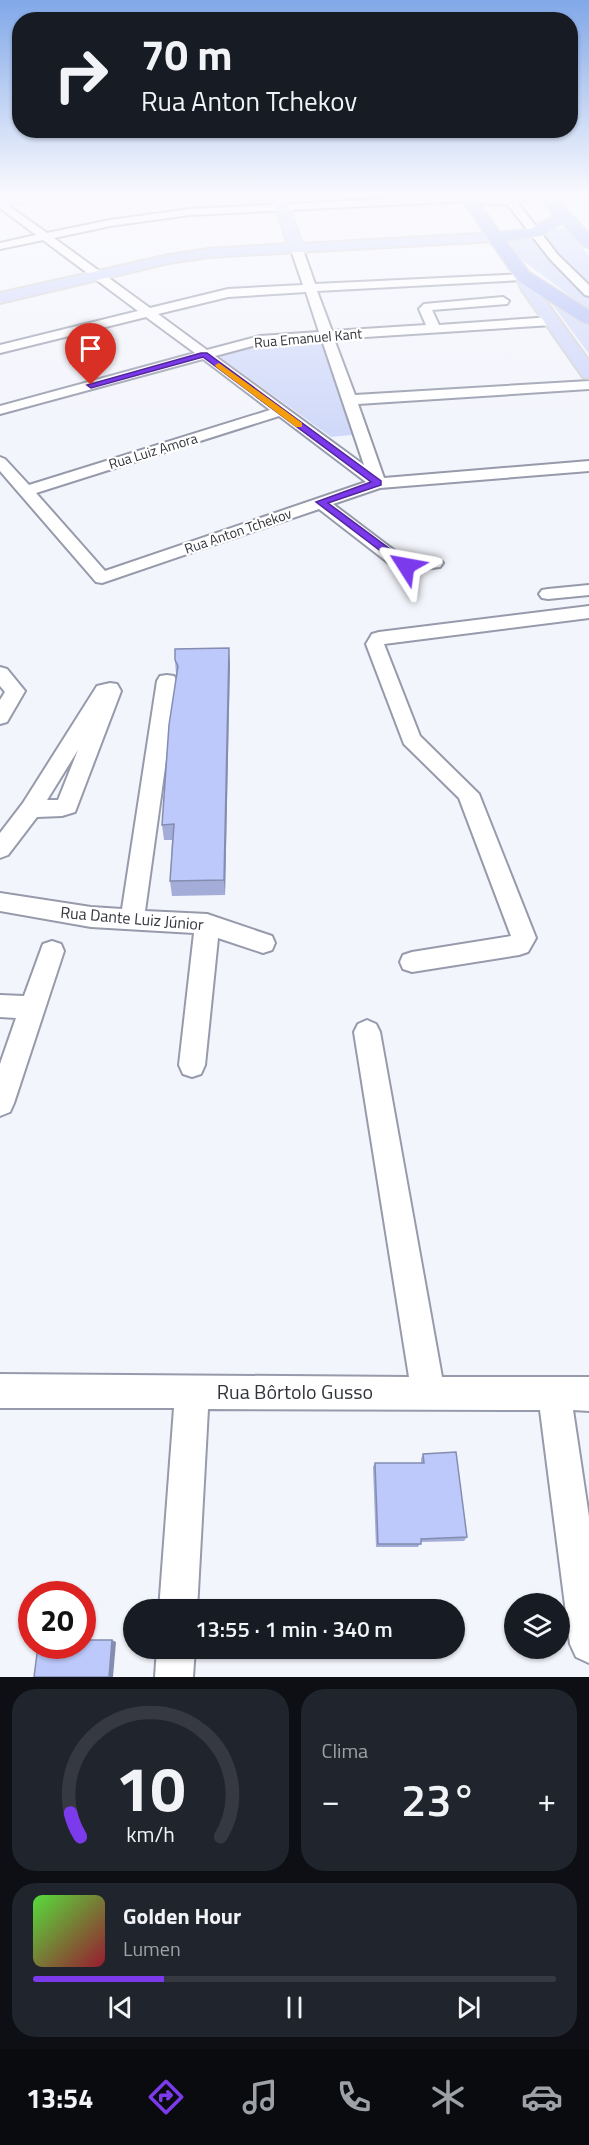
<!DOCTYPE html>
<html lang="pt">
<head>
<meta charset="utf-8">
<style>
  :root { --surface:#171b24; --page:#20242c; --text:#f1f3f6; --muted:#9ea1a6; --line:#363941; --accent:#7c3aed }
  body { margin:0; font-family:"Titillium Web",sans-serif; background:var(--page); color:var(--text); height:100vh; display:flex; flex-direction:column; font-size:22px; white-space:nowrap }
  * { box-sizing:border-box; margin:0 }
  p { font-size:20px; color:var(--muted) }
  .icon { flex:none; width:33px; height:33px; fill:none; stroke:currentColor; stroke-width:2; stroke-linecap:round; stroke-linejoin:round }
  .map { position:relative; height:1677px; overflow:hidden }
  .sheet { display:flex; flex-direction:column; gap:12px; padding:12px; background:#0d0f14; flex:1 }
  .sheet>* { flex:none }
  .hud { position:absolute; left:12px; top:12px; width:566px; height:126px; border-radius:24px; box-shadow:0 2px 4px #0004; background:#171b24; color:var(--text); overflow:hidden }
  .buttons { position:absolute; left:504px; top:1593px; display:grid; gap:12px }
  .buttons a { display:grid; place-items:center; width:66px; height:66px; border-radius:50%; background:var(--surface); box-shadow:0 2px 4px #0004; font-size:30px }
  .speed { position:absolute; left:18px; top:1581px; display:flex; gap:12px; font-size:30px; font-weight:700; text-align:center }
  .speed>* { display:grid; place-content:center; width:78px; height:78px; border-radius:50%; background:var(--surface); box-shadow:0 2px 4px #0004; line-height:1 }
  .speed .limit { border:9px solid #d22; background:#fff; color:#111 }
  .pin { position:absolute; display:grid; place-items:center; width:51px; height:51px; color:#fff; margin:-62px -26px; border-radius:50% 50% 50% 0; rotate:-45deg; box-shadow:0 0 6px #0007 }
  .pin .icon { rotate:45deg }
  .me { position:absolute; width:66px; margin:-33px; rotate:304deg; stroke-linejoin:round; filter:drop-shadow(0 0 4px #0008) }
  .turn { display:flex; align-items:center; gap:21px; height:126px; padding:0 30px; font-size:27px }
  .turn .icon { width:78px; height:78px; stroke-width:2.5 }
  .turn b { display:block; font-size:42px; line-height:51px }
  .big { font-size:45px; font-weight:600; line-height:1.1 }
  .sheet .tile { flex:1; display:flex; flex-direction:column; justify-content:center; gap:9px; min-width:0; padding:0 21px; border-radius:24px; background:var(--page) }
  .sheet .dial { align-items:center; gap:0 }
  .dial svg { height:156px; overflow:visible; fill:none; stroke:var(--line); stroke-width:7; stroke-linecap:round; text-anchor:middle }
  .dial text { fill:var(--text); stroke:none }
  .song { display:flex; align-items:center; gap:18px }
  .cover { width:72px; height:72px; border-radius:9px; background:linear-gradient(135deg,hsl(110 70% 55%),hsl(350 70% 35%)) }
  .played { height:6px; border-radius:3px; background:linear-gradient(90deg,var(--accent) 25%,var(--line) 25%) }
  .keys { display:flex; justify-content:space-around; direction:ltr }
  .heat { display:flex; justify-content:space-between; align-items:center; font-size:33px; direction:ltr }
  .sheet .tiles { flex:1; display:grid; gap:12px; grid-template-columns:1fr 1fr }
  .tile:last-child { grid-column:span 2 }
  .trip { position:absolute; left:123px; top:1599px; width:342px; height:60px; border-radius:30px; background:var(--surface); box-shadow:0 2px 4px #0004; font-weight:600; line-height:60px; text-align:center }
  .menu { display:flex; height:96px; justify-content:space-around; align-items:center; background:#090b0e; color:var(--muted) }
  .menu .icon { width:42px; height:42px }
  .menu .current { color:var(--accent) }
  .menu b { font-size:27px; color:var(--text) }
  .map>svg:first-child { display:block }
  .green { fill:#d0d9f9 }
  .lines { fill:none; stroke-linecap:round; stroke-linejoin:round }
  .minor-casing { stroke:#969aab; stroke-width:4 }
  .major-casing { stroke:#d2d2d4; stroke-width:4 }
  .highway-casing { stroke:#d2d2d4; stroke-width:3 }
  .minor { fill:#fff; fill-rule:evenodd }
  .major { fill:#cfd7fa; fill-rule:evenodd }
  .highway { fill:#afbdf6; fill-rule:evenodd }
  .wall { fill:#a3add8 }
  .shaded-wall { fill:#848db0 }
  .building { fill:#bdc9fb; stroke:#848db0; stroke-width:1.5 }
  .route { fill:#7c3aed; stroke:#51269a; stroke-width:1.5 }
  .slow { fill:#f59e0b }
  .labels { text-anchor:middle; stroke-width:4.5; stroke-linejoin:round; paint-order:stroke }
  .far-street-label { font-size:14px; fill:#32343b; stroke:#fff }
  .street-label { font-size:16px; fill:#32343b; stroke:#fff }
  .near-street-label { font-size:20px; fill:#32343b; stroke:#fff }
</style>
</head>
<body>
<div class="map">
<svg width="589" height="1677" viewBox="0 0 589 1677">
  <rect width="100%" height="100%" fill="#f3f5fc"/>
  <g class="green">
    <polygon points="558,228 568,230 589,256 589,286 542,234"/>
    <polygon points="533,236 589,298 589,310 522,260 504,239"/>
    <polygon points="541,289 589,326 589,354"/>
    <polygon points="321,339 352,435 331,437 217,355 264,343"/>
  </g>
  <g class="lines">
    <g class="minor-casing">
      <g id="minor">
        <path d="M441,196L503,198L502,196H534L518,203L558,255L589,285V296L585,295L550,259L508,205L467,201L190,215L110,226L54,238L150,308L228,289L303,285L290,247L296,244L302,247L315,284L527,274V278L523,280L317,291L332,331L426,325L419,309L424,304L503,297L509,301L507,304L432,310L439,325L552,317L558,321L552,325L334,339L355,395L589,381V389L358,404L384,478L589,461V471L380,488L333,504L407,560L440,559L443,563L440,567L406,571L395,568L319,509L102,583L96,582L0,471V457L5,459L29,485L270,410L203,359L0,414V406L195,353L146,317L0,353V345L138,311L43,240L0,249V243L36,235L0,208V200L47,233L110,220L190,209ZM306,292L319,332L260,336L207,350L158,314L228,297ZM322,340L364,465L215,356L260,344ZM279,416L366,482L105,571L36,493Z"/>
        <polygon points="589,585 589,595 548,599 542,598 539,594 542,590 548,589"/>
        <polygon points="589,606 589,618 384,644 420,736 479,794 536,938 528,952 519,955 412,972 403,969 400,962 403,955 412,952 511,936 459,798 404,744 366,644 372,634 379,632"/>
        <polygon points="0,667 7,669 25,691 7,722 0,724 0,700 5,692 0,686"/>
        <polygon points="167,675 174,676 177,681 145,911 207,914 272,936 275,943 272,950 263,953 218,938 205,1065 201,1074 192,1077 183,1074 179,1065 194,933 91,927 0,911 0,893 91,907 122,909 157,681 160,676"/>
        <path d="M110,683L117,684L121,691L75,812L62,816L37,817L8,855L0,858V833L23,803L97,686ZM78,750L58,800H47Z"/>
        <polygon points="52,941 61,944 64,951 14,1103 10,1112 0,1116 0,1064 16,1018 0,1017 0,995 24,996 43,944"/>
        <polygon points="367,1020 376,1024 380,1032 442,1377 589,1377 589,1411 573,1410 589,1517 589,1663 576,1657 570,1644 540,1410 208,1409 197,1610 159,1610 174,1408 0,1408 0,1374 409,1377 354,1032 358,1024"/>
        <polygon points="157,1648 195,1648 193,1677 155,1677"/>
      </g>
    </g>
    <g class="major-casing">
      <g id="major">
        <polygon points="14,196 40,196 39,199 0,207 0,199"/>
        <polygon points="272,196 285,196 302,244 495,233 502,237 495,241 209,257 169,263 0,303 0,293 169,255 209,249 288,244"/>
        <polygon points="523,272 528,273 537,289 589,361 589,378 583,377 522,290 516,276"/>
      </g>
    </g>
    <g class="highway-casing">
      <polygon id="highway" points="459,196 474,196 500,232 531,229 554,215 538,196 554,196 589,233 589,248 583,246 562,223 541,236 506,241 529,272 589,310 589,324 582,322 517,280"/>
    </g>
    <use href="#minor" class="minor"/>
    <use href="#major" class="major"/>
    <use href="#highway" class="highway"/>
  </g>
  <g class="wall">
    <polygon points="175,660 230,663 225,895 172,896 170,881 172,840 164,840 162,825 176,674"/>
    <polygon points="423,1454 467,1537 464,1541 421,1542 418,1547 376,1547 373,1467 375,1463 421,1463 421,1459"/>
  </g>
  <g class="shaded-wall">
    <polygon points="229,648 230,663 225,895 224,880"/>
    <polygon points="112,1640 116,1642 113,1677 109,1677"/>
  </g>
  <g class="building">
    <polygon points="229,648 224,880 170,881 174,824 162,825 169,725 178,666 175,660 175,649"/>
    <polygon points="456,1452 467,1537 421,1539 421,1544 378,1544 375,1463 424,1463 423,1454"/>
    <polygon points="82,1640 112,1640 109,1677 34,1677 38,1646 82,1646"/>
  </g>
  <linearGradient id="sky" x2="0" y2="1"><stop stop-color="#81a8e8"/><stop offset="0.45" stop-color="#fafafe"/><stop offset="1" stop-color="#fafafe" stop-opacity="0"/></linearGradient>
  <rect width="589" height="431" fill="url(#sky)"/>
  <polygon class="route" points="201,353 207,353 381,481 381,485 328,503 410,564 410,568 403,568 316,502 371,482 203,357 91,388 87,385"/>
  <polygon class="slow" points="219,363 302,423 302,427 296,427 216,367 215,365"/>
  <g class="labels">
    <g class="far-street-label">
      <text transform="translate(308 338) rotate(-5)" y="5">Rua Emanuel Kant</text>
      <text transform="translate(153 451) rotate(-17)" y="5">Rua Luiz Amora</text>
      <text transform="translate(238 531) rotate(-19)" y="5">Rua Anton Tchekov</text>
    </g>
    <g class="street-label">
      <text transform="translate(132 918) rotate(5)" y="6">Rua Dante Luiz Júnior</text>
    </g>
    <g class="near-street-label">
      <text x="295" y="1399">Rua Bôrtolo Gusso</text>
    </g>
  </g>
</svg>
<div class="buttons">
<a><svg class="icon" aria-label="layers" viewBox="0 0 24 24"><path d="M12 4l9 5-9 5-9-5zM3 14l9 5 9-5"/></svg></a>
</div>
<div class="speed"><div class="limit">20</div></div>
<div class="pin" style="left:91px;top:385px;background:#d93025"><svg class="icon" aria-label="arrive" viewBox="0 0 24 24"><path d="M6 21V4h12l-3 4 3 4H6"/></svg></div>
<svg class="me" style="left:406px;top:566px" viewBox="-20 -20 40 40"><path d="M0-17L14 15 0 8-14 15z" fill="#7c3aed" stroke="#fff" stroke-width="4"/></svg>
<div class="trip">13:55 · 1 min · 340 m</div>
<div class="hud">
<div class="turn"><svg class="icon" aria-label="right" viewBox="0 0 24 24"><path d="M7 20v-9h11M14 6l5 5-5 5"/></svg><div><b>70 m</b>Rua Anton Tchekov</div></div>
</div>
</div>
<section class="sheet">
<div class="tiles">
<div class="tile dial"><svg viewBox="0 0 100 80">
<path d="M14 69A42 42 0 1 1 86 69"/>
<path d="M14 69A42 42 0 0 1 9 57" stroke="#7c3aed"/>
<text x="50" y="56" font-size="32" font-weight="700">10</text>
<text x="50" y="72" font-size="11">km/h</text>
</svg></div>
<div class="tile"><p>Clima</p>
<div class="heat"><a>−</a><b class="big">23°</b><a>+</a></div>
</div>
<div class="tile">
<div class="song"><i class="cover"></i><div><b>Golden Hour</b><p>Lumen</p></div></div>
<div class="played"></div>
<div class="keys"><svg class="icon" aria-label="previous" viewBox="0 0 24 24"><path d="M18 5L8 12l10 7zM5 5v14"/></svg><svg class="icon" aria-label="pause" viewBox="0 0 24 24"><path d="M8 5v14M16 5v14"/></svg><svg class="icon" aria-label="next" viewBox="0 0 24 24"><path d="M6 5l10 7-10 7zM19 5v14"/></svg></div>
</div>
</div>
</section>
<nav class="menu">
<b>13:54</b>
<svg class="icon current" aria-label="directions" viewBox="0 0 24 24"><path d="M12 3l9 9-9 9-9-9zM9 14v-3h6M13 9l2 2-2 2"/></svg>
<svg class="icon" aria-label="music" viewBox="0 0 24 24"><path d="M9 18V5l10-2v13"/><circle cx="6" cy="18" r="3"/><circle cx="16" cy="16" r="3"/></svg>
<svg class="icon" aria-label="phone" viewBox="0 0 24 24"><path d="M5 4h4l2 5-3 2q2 4 5 5l2-3 5 2v4C11 20 4 13 5 4z"/></svg>
<svg class="icon" aria-label="climate" viewBox="0 0 24 24"><path d="M12 3v18M4 7l16 10M4 17L20 7"/></svg>
<svg class="icon" aria-label="car" viewBox="0 0 24 24"><path d="M5 17H2v-5l4-1 3-4h7l3 4 3 1v5h-3M9 17h6M6 11h13"/><circle cx="7" cy="17" r="2"/><circle cx="17" cy="17" r="2"/></svg>
</nav>
</body>
</html>
